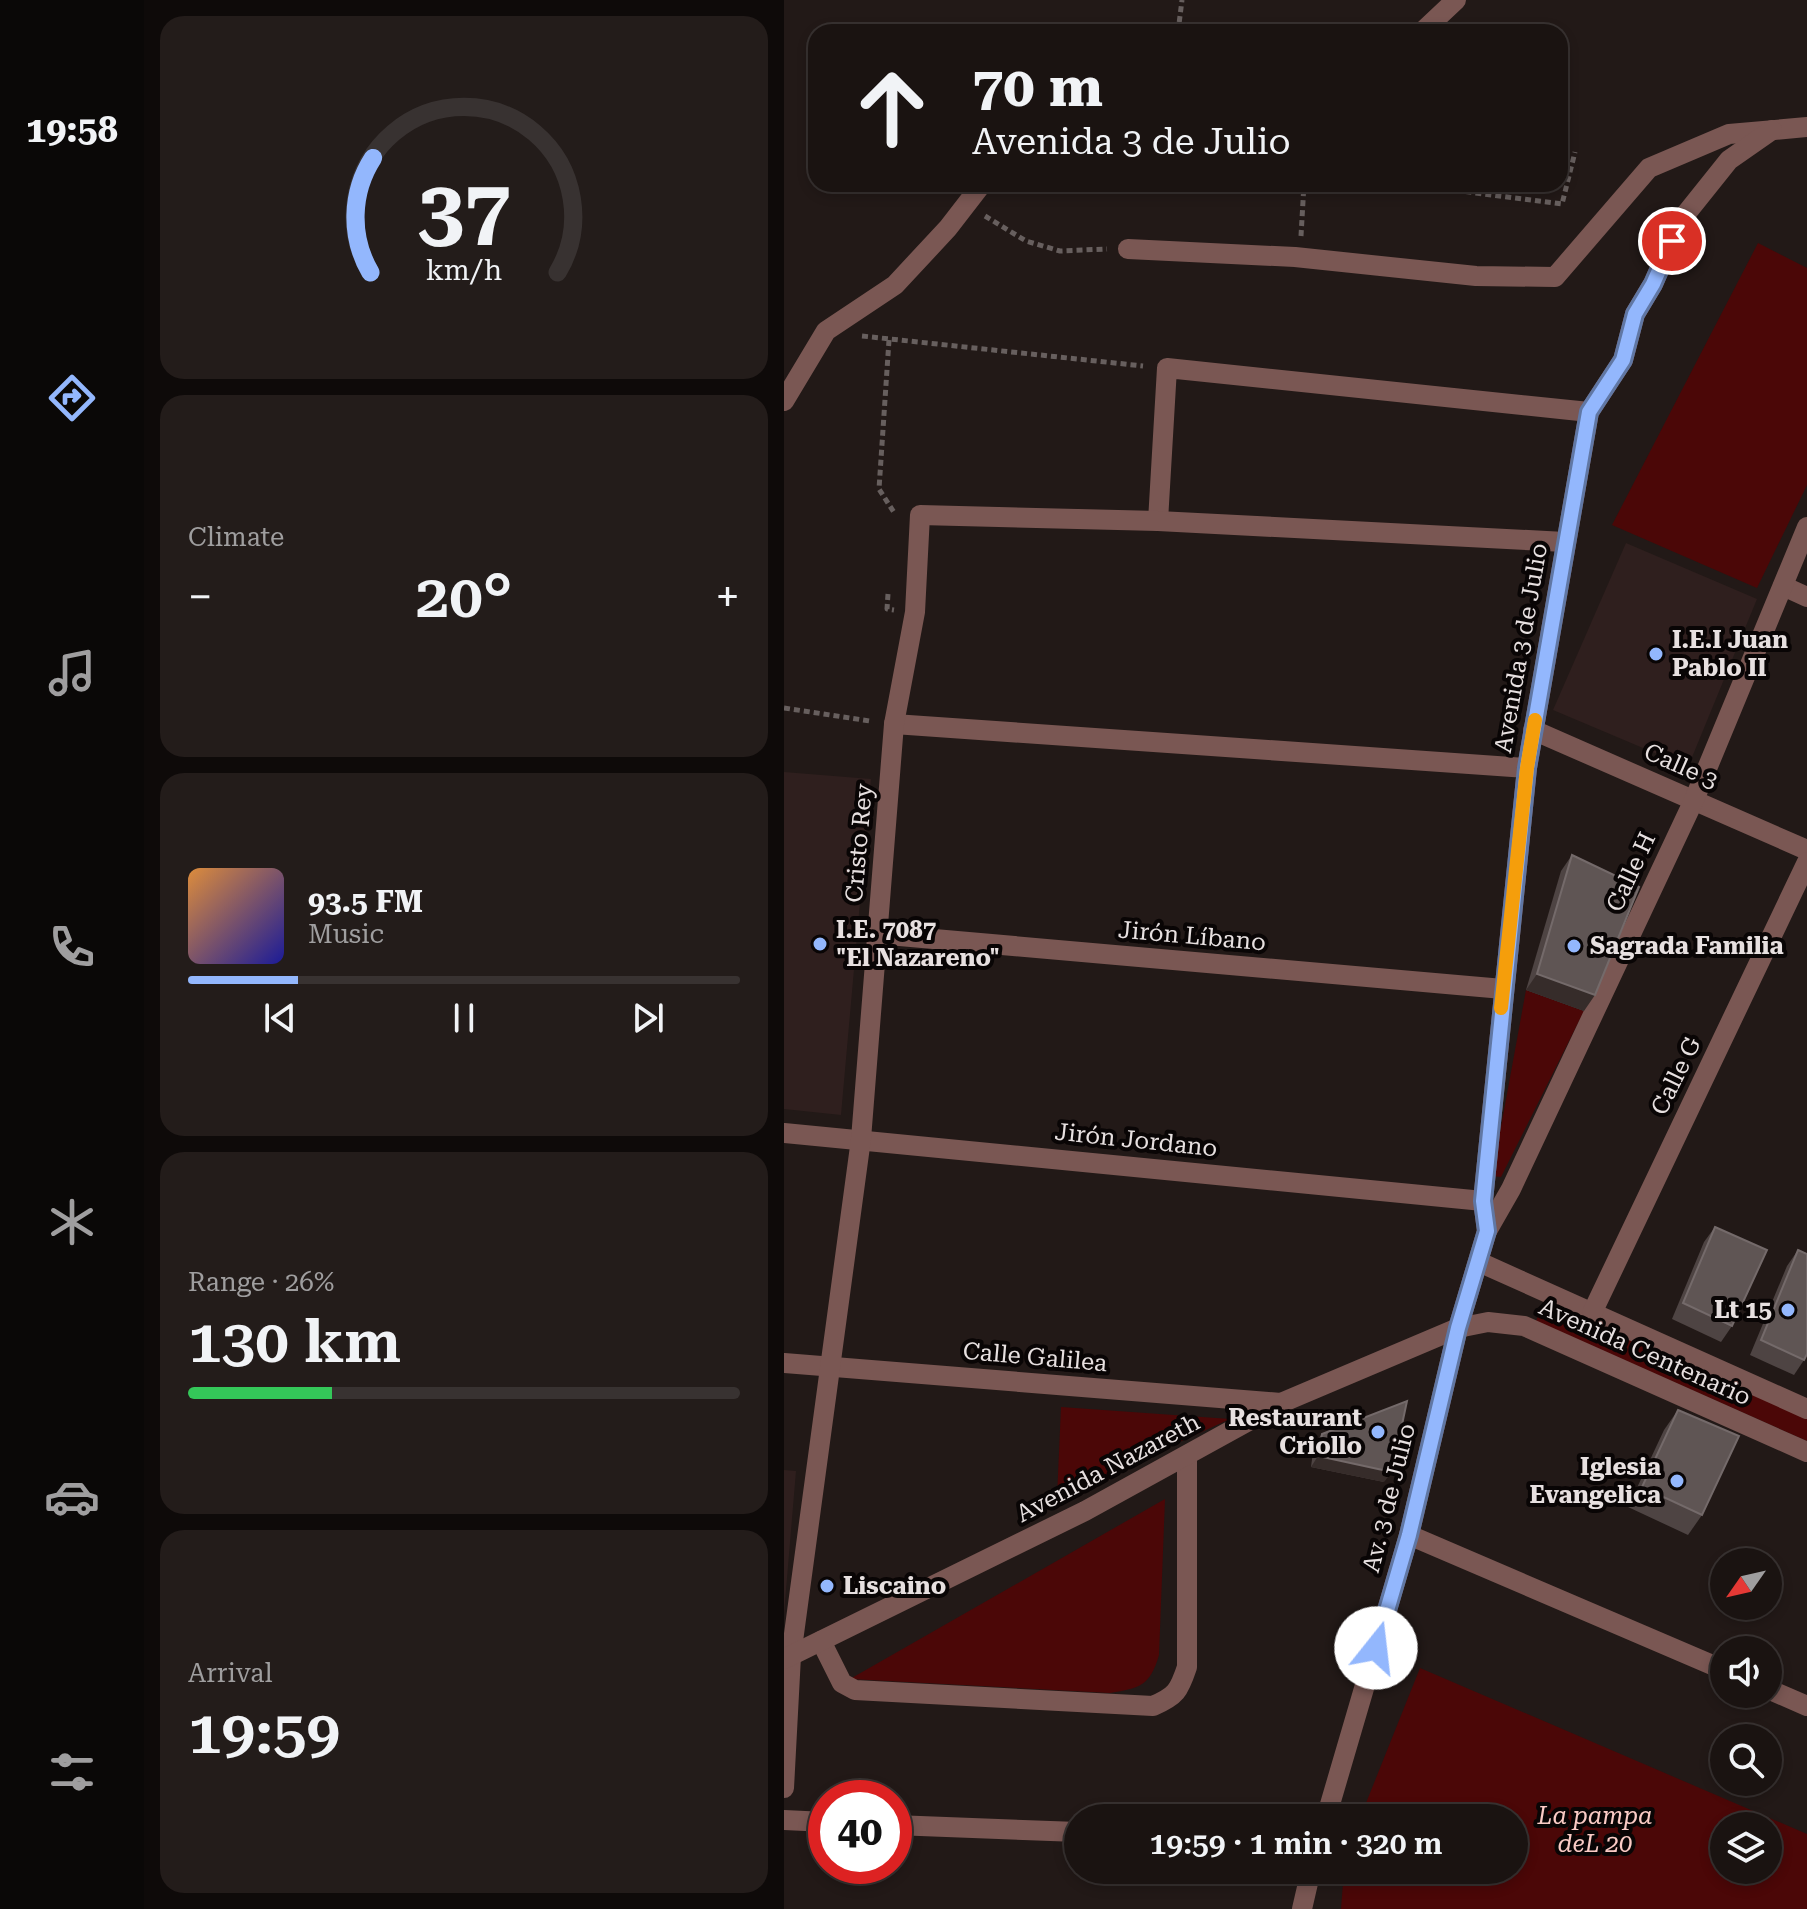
<!DOCTYPE html>
<html lang="en">
<head>
<meta charset="utf-8">
<style>
  :root { --surface:#1a1311; --page:#231c1a; --text:#f1f3f6; --muted:#9f9e9f; --line:#383231; --accent:#93b7fd }
  body { margin:0; font-family:"Roboto Serif",serif; background:var(--page); color:var(--text); height:100vh; display:flex; flex-direction:column; font-size:30px; white-space:nowrap }
  * { box-sizing:border-box; margin:0 }
  p { font-size:26px; color:var(--muted) }
  .icon { flex:none; width:44px; height:44px; fill:none; stroke:currentColor; stroke-width:2; stroke-linecap:round; stroke-linejoin:round }
  .map { position:relative; flex:1; overflow:hidden }
  .side { display:flex; flex-direction:column; gap:16px; padding:16px; background:#0e0a09; width:640px }
  .side>* { flex:none }
  .guide { position:absolute; left:24px; top:24px; width:760px; height:168px; border-radius:24px; box-shadow:0 4px 12px #0003,0 0 0 2px var(--line); background:#1a1311; color:var(--text); overflow:hidden }
  .needle { width:52px; rotate:236deg }
  .fabs { position:absolute; left:926px; top:1548px; display:grid; gap:16px }
  .fabs a { display:grid; place-items:center; width:72px; height:72px; border-radius:50%; background:var(--surface); box-shadow:0 4px 12px #0003,0 0 0 2px var(--line); font-size:40px }
  .speed { position:absolute; left:24px; top:1780px; display:flex; gap:16px; font-size:40px; font-weight:700; text-align:center }
  .speed>* { display:grid; place-content:center; width:104px; height:104px; border-radius:50%; background:var(--surface); box-shadow:0 4px 12px #0003,0 0 0 2px var(--line); line-height:1 }
  .speed .limit { border:12px solid #d22; background:#fff; color:#111 }
  .pin { position:absolute; display:grid; place-items:center; width:68px; height:68px; color:#fff; margin:-34px; border:4px solid #fff; border-radius:50%; box-shadow:0 2px 8px #0007 }
  .me { position:absolute; width:88px; margin:-44px; rotate:16deg; stroke-linejoin:round; filter:drop-shadow(0 0 6px #0008) }
  .turn { display:flex; align-items:center; gap:28px; height:168px; padding:0 32px; font-size:36px }
  .turn .icon { width:104px; height:104px; stroke-width:2.5 }
  .turn b { display:block; font-size:56px; line-height:68px }
  .big { font-size:60px; font-weight:600; line-height:1.1 }
  .side .card { flex:1; display:flex; flex-direction:column; justify-content:center; gap:12px; min-width:0; padding:0 28px; border-radius:24px; background:var(--page) }
  .side .dial { align-items:center; gap:0 }
  .dial svg { height:208px; overflow:visible; fill:none; stroke:var(--line); stroke-width:7; stroke-linecap:round; text-anchor:middle }
  .dial text { fill:var(--text); stroke:none }
  .song { display:flex; align-items:center; gap:24px }
  .cover { width:96px; height:96px; border-radius:12px; background:linear-gradient(135deg,hsl(30 70% 55%),hsl(240 70% 35%)) }
  .played { height:8px; border-radius:4px; background:linear-gradient(90deg,var(--accent) 20%,var(--line) 20%) }
  .keys { display:flex; justify-content:space-around; direction:ltr }
  .heat { display:flex; justify-content:space-between; align-items:center; font-size:44px; direction:ltr }
  .charge { height:12px; border-radius:6px; background:linear-gradient(90deg,#34c759 26%,var(--line) 0) }
  .trip { position:absolute; left:280px; top:1804px; width:464px; height:80px; border-radius:40px; background:var(--surface); box-shadow:0 4px 12px #0003,0 0 0 2px var(--line); font-weight:600; line-height:80px; text-align:center }
  main { display:flex; flex:1; min-height:0 }
  .tab-bar { display:flex; flex-direction:column; width:144px; justify-content:space-around; align-items:center; background:#0a0807; color:var(--muted) }
  .tab-bar .icon { width:56px; height:56px }
  .tab-bar .current { color:var(--accent) }
  .tab-bar b { font-size:36px; color:var(--text) }
  .map>svg:first-child { display:block }
  .built { fill:#2f1f1e }
  .green { fill:#4b0707; fill-rule:evenodd }
  .lines { fill:none; stroke-linecap:round; stroke-linejoin:round }
  .path { stroke:#675f5e; stroke-width:5; stroke-dasharray:6 4; stroke-linecap:butt }
  .minor { stroke:#7a5753; stroke-width:20 }
  .tertiary { stroke:#7a5753; stroke-width:20 }
  .wall { fill:#4e4443 }
  .shaded-wall { fill:#362c2a }
  .building { fill:#5f5554; stroke:#746a6a; stroke-width:2 }
  .route-casing { stroke:#6077a4; stroke-width:20 }
  .route { stroke:#93b7fd; stroke-width:14 }
  .slow { stroke:#f59e0b; stroke-width:14 }
  .poi-dot { fill:#93b7fd; stroke:#090505; stroke-width:3 }
  .labels { text-anchor:middle; stroke-width:8; stroke-linejoin:round; paint-order:stroke }
  .poi-label { font-size:24px; font-weight:bold; fill:#e7e0e0; stroke:#090505; text-anchor:start }
  .street-label { font-size:24px; fill:#e7e0e0; stroke:#090505 }
  .park-label { font-size:24px; font-style:italic; fill:#facbc5; stroke:#090505 }
</style>
</head>
<body>
<main>
<nav class="tab-bar">
<b>19:58</b>
<svg class="icon current" aria-label="directions" viewBox="0 0 24 24"><path d="M12 3l9 9-9 9-9-9zM9 14v-3h6M13 9l2 2-2 2"/></svg>
<svg class="icon" aria-label="music" viewBox="0 0 24 24"><path d="M9 18V5l10-2v13"/><circle cx="6" cy="18" r="3"/><circle cx="16" cy="16" r="3"/></svg>
<svg class="icon" aria-label="phone" viewBox="0 0 24 24"><path d="M5 4h4l2 5-3 2q2 4 5 5l2-3 5 2v4C11 20 4 13 5 4z"/></svg>
<svg class="icon" aria-label="climate" viewBox="0 0 24 24"><path d="M12 3v18M4 7l16 10M4 17L20 7"/></svg>
<svg class="icon" aria-label="car" viewBox="0 0 24 24"><path d="M5 17H2v-5l4-1 3-4h7l3 4 3 1v5h-3M9 17h6M6 11h13"/><circle cx="7" cy="17" r="2"/><circle cx="17" cy="17" r="2"/></svg>
<svg class="icon" aria-label="filters" viewBox="0 0 24 24"><path d="M4 7h16M4 17h16"/><circle cx="9" cy="7" r="2"/><circle cx="15" cy="17" r="2"/></svg>
</nav>
<section class="side">
<div class="card dial"><svg viewBox="0 0 100 80">
<path d="M14 69A42 42 0 1 1 86 69"/>
<path d="M14 69A42 42 0 0 1 15 25" stroke="#93b7fd"/>
<text x="50" y="56" font-size="32" font-weight="700">37</text>
<text x="50" y="72" font-size="11">km/h</text>
</svg></div>
<div class="card"><p>Climate</p>
<div class="heat"><a>−</a><b class="big">20°</b><a>+</a></div>
</div>
<div class="card">
<div class="song"><i class="cover"></i><div><b>93.5 FM</b><p>Music</p></div></div>
<div class="played"></div>
<div class="keys"><svg class="icon" aria-label="previous" viewBox="0 0 24 24"><path d="M18 5L8 12l10 7zM5 5v14"/></svg><svg class="icon" aria-label="pause" viewBox="0 0 24 24"><path d="M8 5v14M16 5v14"/></svg><svg class="icon" aria-label="next" viewBox="0 0 24 24"><path d="M6 5l10 7-10 7zM19 5v14"/></svg></div>
</div>
<div class="card"><p>Range · 26%</p><b class="big">130 km</b><div class="charge"></div></div>
<div class="card"><p>Arrival</p><b class="big">19:59</b></div>
</section>
<div class="map">
<svg width="1023" height="1909" viewBox="0 0 1023 1909">
  <rect width="100%" height="100%" fill="#221917"/>
  <g class="built">
    <polygon points="842,543 973,599 904,767 769,710"/>
    <polygon points="0,772 87,779 57,1115 0,1109"/>
    <polygon points="0,1470 12,1471 0,1614"/>
  </g>
  <g class="green">
    <polygon points="974,243 1023,268 1023,485 973,588 828,525"/>
    <polygon points="742,990 800,1011 717,1177 708,1176"/>
    <polygon points="760,1302 1023,1418 1023,1441 752,1321"/>
    <polygon points="277,1407 446,1419 273,1498"/>
    <path d="M381,1499L375,1655C366,1686 356,1688 326,1693L66,1679Z"/>
    <path d="M636,1668L1023,1834V1909H557L560,1870H730V1818H576ZM984,1826V1870H940V1826Z"/>
  </g>
  <g class="lines">
    <g class="path">
      <polyline points="394,32 398,0"/>
      <polyline points="622,184 778,204 791,152"/>
      <polyline points="201,216 242,241 276,251 323,249"/>
      <polyline points="517,236 520,184"/>
      <polyline points="78,336 359,366"/>
      <polyline points="105,340 95,489 111,514"/>
      <polyline points="104,594 103,609 110,610"/>
      <polyline points="0,708 86,721"/>
    </g>
    <g class="minor">
      <polyline points="344,249 511,257 692,276 771,277 865,168 945,134 1023,127"/>
      <polyline points="374,521 383,368 805,412"/>
      <polyline points="999,586 1023,597"/>
      <polyline points="110,724 743,768"/>
      <polyline points="749,730 1023,850"/>
      <polyline points="93,934 719,989"/>
      <polyline points="0,1133 699,1201"/>
      <polyline points="703,1231 727,1189 910,800 1023,527"/>
      <polyline points="695,1262 1023,1409"/>
      <polyline points="808,1313 1023,862"/>
      <polyline points="674,1328 703,1231 699,1201 743,768 805,412 839,360 851,314 869,284 897,220 945,160 988,130"/>
      <polyline points="0,1363 497,1403"/>
      <polyline points="625,1535 940,1670"/>
      <path d="M37,1641L58,1683L71,1690L369,1706C392,1696 395,1691 403,1667V1457"/>
      <polyline points="984,1689 1023,1706"/>
      <polyline points="0,1788 7,1656 77,1139 110,724 131,612 136,515 374,521 781,542"/>
      <polyline points="0,1820 42,1822"/>
      <polyline points="110,1825 294,1832"/>
    </g>
    <g class="tertiary">
      <polyline points="638,32 672,0"/>
      <polyline points="0,401 42,331 111,285 164,228 198,184"/>
      <polyline points="0,1659 301,1511 497,1403 674,1328 704,1322 740,1326 1023,1452"/>
      <polyline points="542,1818 625,1535 674,1328"/>
      <polyline points="518,1909 527,1870"/>
    </g>
  </g>
  <g class="wall">
    <polygon points="788,855 800,1011 742,990 777,871"/>
    <polygon points="931,1227 948,1326 937,1342 888,1319 920,1242"/>
    <polygon points="1014,1250 1020,1360 1010,1375 966,1355 1003,1266"/>
    <polygon points="894,1410 918,1515 904,1535 844,1507 880,1430"/>
    <polygon points="538,1434 600,1482 527,1467 530,1444"/>
  </g>
  <g class="shaded-wall">
    <polygon points="753,974 811,995 800,1011 742,990"/>
    <polygon points="534,1456 608,1472 600,1482 527,1467"/>
  </g>
  <g class="building">
    <polygon points="788,855 855,887 811,995 753,974"/>
    <polygon points="931,1227 983,1250 948,1326 899,1303"/>
    <polygon points="1014,1250 1023,1254 1023,1354 1020,1360 977,1340"/>
    <polygon points="623,1401 608,1472 534,1456 538,1434"/>
    <polygon points="894,1410 955,1436 918,1515 858,1487"/>
  </g>
  <g class="lines">
    <g class="route-casing">
      <polyline id="route" points="592,1648 625,1535 674,1328 703,1231 699,1201 743,768 805,412 839,360 851,314 869,284 888,241"/>
    </g>
    <use href="#route" class="route"/>
    <polyline class="slow" points="717,1008 743,768 751,720"/>
  </g>
  <g class="poi-dot">
    <circle cx="872" cy="654" r="8"/>
    <circle cx="36" cy="944" r="8"/>
    <circle cx="790" cy="946" r="8"/>
    <circle cx="1004" cy="1310" r="8"/>
    <circle cx="594" cy="1432" r="8"/>
    <circle cx="893" cy="1481" r="8"/>
    <circle cx="43" cy="1586" r="8"/>
  </g>
  <g class="labels">
    <g class="poi-label">
      <text x="888" y="648">I.E.I Juan<tspan x="888" dy="28">Pablo II</tspan></text>
      <text x="52" y="938">I.E. 7087<tspan x="52" dy="28">"El Nazareno"</tspan></text>
      <text x="806" y="954">Sagrada Familia</text>
      <text x="988" y="1318" text-anchor="end">Lt 15</text>
      <text x="578" y="1426" text-anchor="end">Restaurant<tspan x="578" dy="28">Criollo</tspan></text>
      <text x="877" y="1475" text-anchor="end">Iglesia<tspan x="877" dy="28">Evangelica</tspan></text>
      <text x="59" y="1594">Liscaino</text>
    </g>
    <g class="street-label">
      <text transform="translate(737 648) rotate(-80)" y="8">Avenida 3 de Julio</text>
      <text transform="translate(897 766) rotate(24)" y="8">Calle 3</text>
      <text transform="translate(75 843) rotate(-85)" y="8">Cristo Rey</text>
      <text transform="translate(847 872) rotate(-65)" y="8">Calle H</text>
      <text transform="translate(408 936) rotate(5)" y="8">Jirón Líbano</text>
      <text transform="translate(892 1076) rotate(-64)" y="8">Calle G</text>
      <text transform="translate(352 1140) rotate(6)" y="8">Jirón Jordano</text>
      <text transform="translate(861 1352) rotate(24)" y="8">Avenida Centenario</text>
      <text transform="translate(251 1357) rotate(5)" y="8">Calle Galilea</text>
      <text transform="translate(324 1468) rotate(-28)" y="8">Avenida Nazareth</text>
      <text transform="translate(605 1498) rotate(-76)" y="8">Av. 3 de Julio</text>
    </g>
    <g class="park-label">
      <text x="811" y="1824">La pampa<tspan x="811" dy="28">deL 20</tspan></text>
    </g>
  </g>
</svg>
<div class="fabs">
<a><svg class="needle" viewBox="-14 -14 28 28"><path d="M0-13l5 13h-10z" fill="#e53935"/><path d="M0 13l5-13h-10z" fill="#9f9e9f"/></svg></a>
<a><svg class="icon" aria-label="sound" viewBox="0 0 24 24"><path d="M4 9h4l5-4v14l-5-4H4zM17 9q2 3 0 6"/></svg></a>
<a><svg class="icon" aria-label="search" viewBox="0 0 24 24"><circle cx="10" cy="10" r="6"/><path d="M15 15l6 6"/></svg></a>
<a><svg class="icon" aria-label="layers" viewBox="0 0 24 24"><path d="M12 4l9 5-9 5-9-5zM3 14l9 5 9-5"/></svg></a>
</div>
<div class="speed"><div class="limit">40</div></div>
<div class="pin" style="left:888px;top:241px;background:#d93025"><svg class="icon" aria-label="arrive" viewBox="0 0 24 24"><path d="M6 21V4h12l-3 4 3 4H6"/></svg></div>
<svg class="me" style="left:592px;top:1648px" viewBox="-20 -20 40 40"><circle r="19" fill="#fff"/><path d="M0-13L10 11 0 6-10 11z" fill="#93b7fd"/></svg>
<div class="trip">19:59 · 1 min · 320 m</div>
<div class="guide">
<div class="turn"><svg class="icon" aria-label="ahead" viewBox="0 0 24 24"><path d="M12 20V5M6 11l6-6 6 6"/></svg><div><b>70 m</b>Avenida 3 de Julio</div></div>
</div>
</div>
</main>
</body>
</html>
